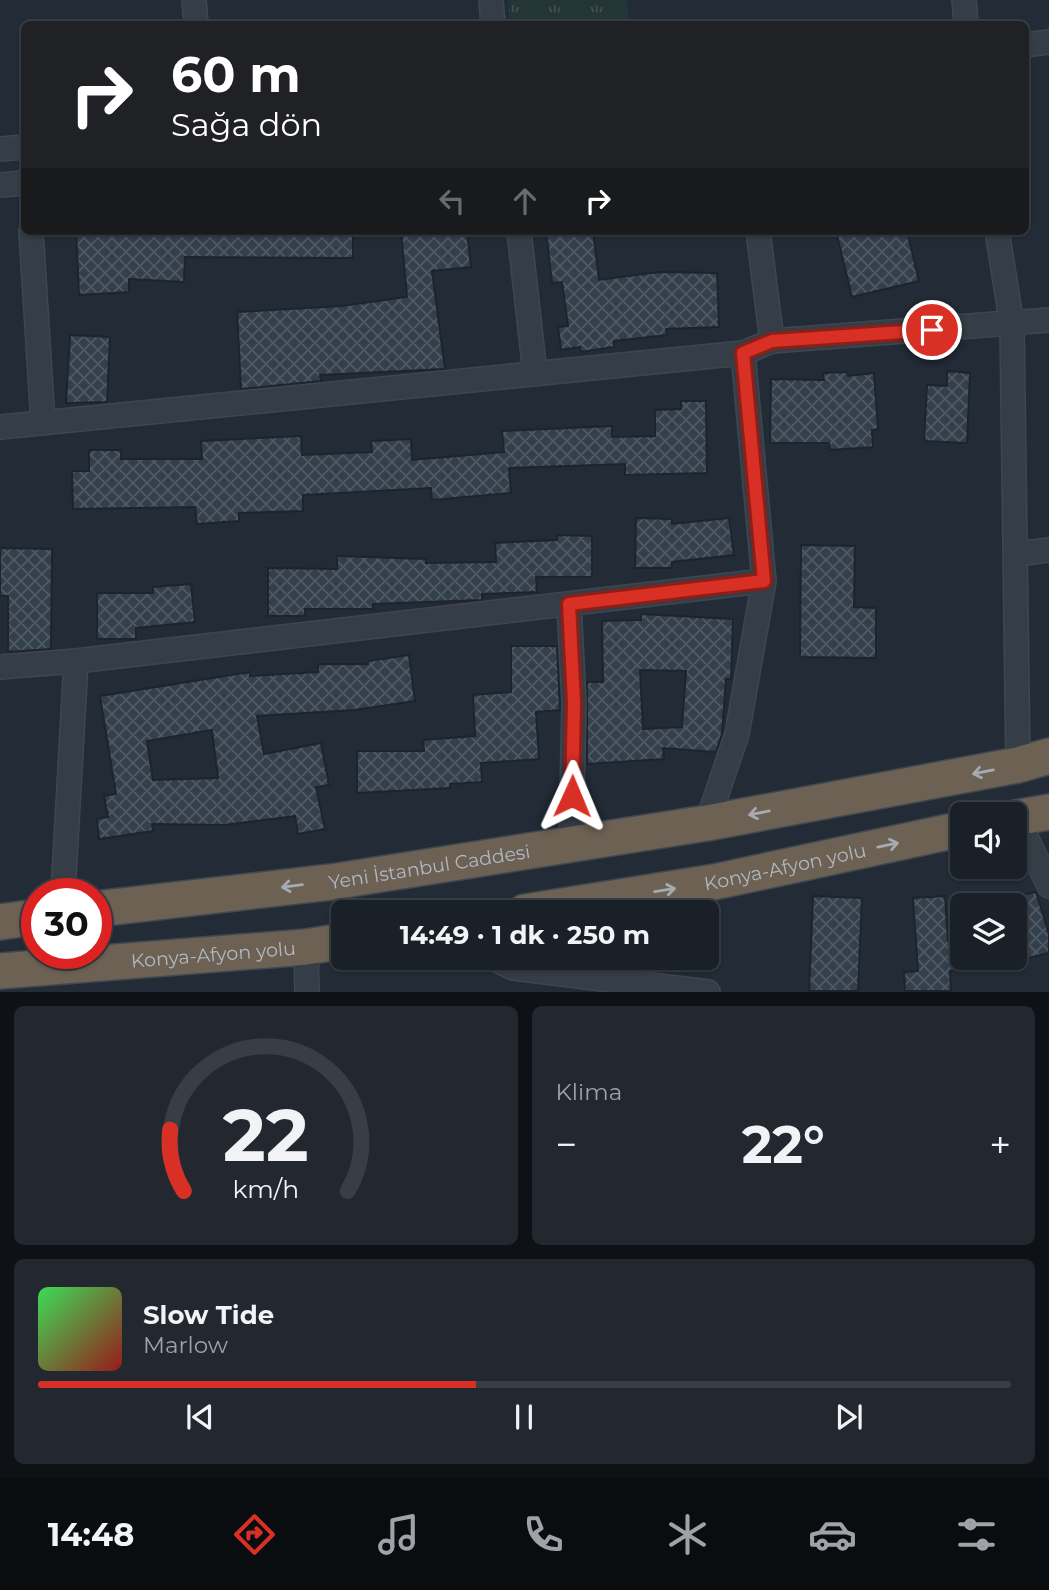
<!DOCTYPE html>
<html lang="tr">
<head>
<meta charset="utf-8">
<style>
  :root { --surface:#1a2028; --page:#232830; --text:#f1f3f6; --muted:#9fa3a8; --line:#383e45; --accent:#d93025 }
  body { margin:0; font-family:Montserrat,sans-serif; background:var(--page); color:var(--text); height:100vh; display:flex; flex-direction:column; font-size:26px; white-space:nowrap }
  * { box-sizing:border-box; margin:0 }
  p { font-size:23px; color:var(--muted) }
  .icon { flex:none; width:38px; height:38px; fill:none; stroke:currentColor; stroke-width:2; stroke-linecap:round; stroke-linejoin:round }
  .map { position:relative; height:992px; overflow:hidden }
  .details { display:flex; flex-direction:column; gap:14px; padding:14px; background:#0e1216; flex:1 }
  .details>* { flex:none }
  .guide { position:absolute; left:21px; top:21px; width:1008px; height:214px; border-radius:10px; box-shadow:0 2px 5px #0004,0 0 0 2px var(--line); background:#202124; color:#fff; overflow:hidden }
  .fabs { position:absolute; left:950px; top:802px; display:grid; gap:14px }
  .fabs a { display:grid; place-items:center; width:77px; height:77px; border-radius:10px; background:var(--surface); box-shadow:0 2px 5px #0004,0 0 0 2px var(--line); font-size:35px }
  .speed { position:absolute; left:21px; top:878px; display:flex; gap:14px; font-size:35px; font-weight:700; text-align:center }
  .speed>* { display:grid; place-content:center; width:91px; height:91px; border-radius:50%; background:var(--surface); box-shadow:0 2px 5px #0004,0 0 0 2px var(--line); line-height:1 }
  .speed .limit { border:10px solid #d22; background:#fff; color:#111 }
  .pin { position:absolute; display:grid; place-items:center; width:60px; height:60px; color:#fff; margin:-30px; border:4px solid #fff; border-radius:50%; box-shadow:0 2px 7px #0007 }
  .me { position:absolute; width:77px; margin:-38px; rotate:1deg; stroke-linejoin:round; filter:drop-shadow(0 0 5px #0008) }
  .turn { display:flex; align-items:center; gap:24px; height:147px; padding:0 35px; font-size:32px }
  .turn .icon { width:91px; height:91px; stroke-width:2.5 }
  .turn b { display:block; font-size:49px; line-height:60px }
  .lanes { display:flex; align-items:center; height:66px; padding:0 35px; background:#0003; justify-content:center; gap:35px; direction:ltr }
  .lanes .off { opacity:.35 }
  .big { font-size:52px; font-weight:700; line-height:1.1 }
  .details .tile { flex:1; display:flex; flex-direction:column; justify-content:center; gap:10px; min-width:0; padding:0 24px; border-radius:10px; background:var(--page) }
  .details .dial { align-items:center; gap:0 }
  .dial svg { height:182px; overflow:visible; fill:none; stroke:var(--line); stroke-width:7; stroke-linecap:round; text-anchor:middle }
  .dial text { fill:var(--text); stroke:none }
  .song { display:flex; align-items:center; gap:21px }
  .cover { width:84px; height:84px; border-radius:10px; background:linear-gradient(135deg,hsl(130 70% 55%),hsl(0 70% 35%)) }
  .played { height:7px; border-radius:4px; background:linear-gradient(90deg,var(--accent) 45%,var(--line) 45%) }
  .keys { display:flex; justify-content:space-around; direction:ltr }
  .heat { display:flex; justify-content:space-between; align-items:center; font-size:38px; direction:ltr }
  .details .tiles { flex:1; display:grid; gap:14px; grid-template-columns:1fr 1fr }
  .tile:last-child { grid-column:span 2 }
  .trip { position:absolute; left:331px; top:900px; width:388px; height:70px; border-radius:10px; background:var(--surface); box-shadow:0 2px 5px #0004,0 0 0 2px var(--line); font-weight:700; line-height:70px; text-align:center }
  .menu { display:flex; height:112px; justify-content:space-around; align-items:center; background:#0a0d10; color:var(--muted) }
  .menu .icon { width:49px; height:49px }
  .menu .selected { color:var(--accent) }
  .menu b { font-size:32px; color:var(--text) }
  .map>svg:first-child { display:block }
  .park { fill:url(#park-tufts) }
  .building { fill:url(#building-cross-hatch); stroke:#1d242d; stroke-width:2; fill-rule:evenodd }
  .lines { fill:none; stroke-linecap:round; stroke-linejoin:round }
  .minor-casing { stroke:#3f4650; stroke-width:26 }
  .highway-casing { stroke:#404851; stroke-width:38 }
  .minor { stroke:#353d46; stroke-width:23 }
  .highway { stroke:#6c6153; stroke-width:35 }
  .oneway { stroke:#a6abb2 }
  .route-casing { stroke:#8d1f18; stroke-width:18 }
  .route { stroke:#d93025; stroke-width:12 }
  .labels { text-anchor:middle; stroke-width:7; stroke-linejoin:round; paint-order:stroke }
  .street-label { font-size:19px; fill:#b0b8c3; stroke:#1b222b }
</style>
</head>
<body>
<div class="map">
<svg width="1049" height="992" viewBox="0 0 1049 992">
  <defs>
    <pattern id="park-tufts" width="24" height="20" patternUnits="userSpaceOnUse" patternTransform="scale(1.75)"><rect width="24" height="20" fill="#243537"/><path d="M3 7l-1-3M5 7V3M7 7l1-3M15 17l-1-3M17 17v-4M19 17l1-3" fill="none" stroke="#415052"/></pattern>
    <pattern id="building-cross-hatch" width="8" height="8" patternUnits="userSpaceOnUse" patternTransform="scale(1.75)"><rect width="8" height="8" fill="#343f4c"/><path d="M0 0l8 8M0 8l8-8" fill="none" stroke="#4f5964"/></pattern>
  </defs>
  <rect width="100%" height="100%" fill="#222b36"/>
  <polygon class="park" points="508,0 627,0 629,24 510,24"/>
  <g class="building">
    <polygon points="76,231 353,231 353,258 185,257 184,282 129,279 129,292 79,295"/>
    <polygon points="401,231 467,231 471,267 432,271 445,369 320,375 321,381 241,389 237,312 342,306 407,297"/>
    <polygon points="546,231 593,231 599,280 659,272 717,273 719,327 666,329 667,335 614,341 614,347 581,352 580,347 561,350 558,327 568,326 562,282 552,283"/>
    <polygon points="836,231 907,231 919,281 852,297"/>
    <polygon points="70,335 110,337 107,402 66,403"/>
    <polygon points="947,371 970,373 967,443 924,441 927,385 947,386"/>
    <polygon points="847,372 848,376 874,373 878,429 872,430 873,447 830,450 829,443 770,443 771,379 824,380 823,373"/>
    <polygon points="681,401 706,401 707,473 625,475 625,464 509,468 511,493 432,500 431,488 303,495 303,511 239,513 239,521 197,524 195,507 73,509 72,471 89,471 89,450 121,450 121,459 202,459 201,441 301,436 302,455 372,452 371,441 411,439 412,460 504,452 502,431 612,426 612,437 655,436 655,410 681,409"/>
    <polygon points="636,518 672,519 672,524 729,518 734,555 672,562 672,568 635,568"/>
    <polygon points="557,535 592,536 592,577 536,577 537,592 482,594 482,600 373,604 373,609 305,609 305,616 268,616 268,568 337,569 337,556 426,559 426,563 496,562 495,543 557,540"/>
    <polygon points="801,545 855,546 854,607 876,608 876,658 800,657"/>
    <polygon points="0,548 52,549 51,649 8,652 8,596 0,596"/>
    <polygon points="191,584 195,622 136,628 136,639 97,639 97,593 153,593 153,587"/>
    <path d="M641,614L733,619L731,679H726L722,734L716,752L663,748L664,759L587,764V682H603L602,621L641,620ZM640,670L686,671L682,727L643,729Z"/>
    <polygon points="511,646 557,646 560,710 536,712 539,759 481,763 482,782 450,784 450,788 357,793 357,751 424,751 423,740 475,736 473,695 511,692"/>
    <path d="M409,655L415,701L354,710L257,716L264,754L321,743L329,785L316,787L325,829L298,834L295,816L224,825L152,824L153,831L99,839L97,819L108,817L104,796L116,794L100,696L250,672V676L318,672V664H368V661ZM212,730L218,778L153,780L147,741Z"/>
    <polygon points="1036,892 1049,934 1049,953 1015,961 1015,905 1011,905 1010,898"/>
    <polygon points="813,896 862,898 858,991 809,991"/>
    <polygon points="945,896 948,941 962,939 962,969 950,971 951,991 905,991 904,972 918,971 913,898"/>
  </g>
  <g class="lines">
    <g class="minor-casing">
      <g id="minor">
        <polyline points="194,0 196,24"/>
        <polyline points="491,0 493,24"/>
        <polyline points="964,0 966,24"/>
        <polyline points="1026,45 1049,42"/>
        <polyline points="0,149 24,147"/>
        <polyline points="0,185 24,183"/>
        <polyline points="31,231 43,423"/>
        <polyline points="519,231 535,373"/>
        <polyline points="758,231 772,341"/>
        <polyline points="997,231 1012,325 1018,765"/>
        <polyline points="0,427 743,353 772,341 1049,320"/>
        <polyline points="1017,554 1049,550"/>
        <polyline points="569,604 574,703 571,843"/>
        <polyline points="0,667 76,661 764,581"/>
        <polyline points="1017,818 1049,886"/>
        <polyline points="707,823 737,734 764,581 743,353"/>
        <polyline points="63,894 76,661"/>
        <polyline points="306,947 307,992"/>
        <polyline points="490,957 513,968 708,992"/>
      </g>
    </g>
    <g class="highway-casing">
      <g id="highway">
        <polyline points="1015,818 1049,812"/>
        <path id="s1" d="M96,909L331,882L707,823L1018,765L1049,756"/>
        <path id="s2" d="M525,912L714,882L962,829"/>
        <polyline points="0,922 37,917"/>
        <path id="s3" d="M0,971L306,947L343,941"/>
      </g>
    </g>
    <use href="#minor" class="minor"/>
    <use href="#highway" class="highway"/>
  </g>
  <defs><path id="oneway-shaft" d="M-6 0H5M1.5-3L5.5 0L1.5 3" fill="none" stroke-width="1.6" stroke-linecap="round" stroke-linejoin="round" transform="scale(1.75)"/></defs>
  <g class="oneway">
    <use href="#oneway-shaft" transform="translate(983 772) rotate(169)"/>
    <use href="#oneway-shaft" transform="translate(759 813) rotate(169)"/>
    <use href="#oneway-shaft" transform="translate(888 845) rotate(-12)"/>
    <use href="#oneway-shaft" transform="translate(292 886) rotate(173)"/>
    <use href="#oneway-shaft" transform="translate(665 890) rotate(-9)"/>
  </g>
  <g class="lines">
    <g class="route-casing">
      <polyline id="route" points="572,796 574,703 569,604 764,581 743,353 772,341 932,330"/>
    </g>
    <use href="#route" class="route"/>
  </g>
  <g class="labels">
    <g class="street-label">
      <text dy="7" stroke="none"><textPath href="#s1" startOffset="336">Yeni İstanbul Caddesi</textPath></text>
      <text dy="7" stroke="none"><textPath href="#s2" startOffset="264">Konya-Afyon yolu</textPath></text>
      <text dy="7" stroke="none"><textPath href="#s3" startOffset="214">Konya-Afyon yolu</textPath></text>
    </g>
  </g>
</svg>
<div class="fabs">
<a><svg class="icon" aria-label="sound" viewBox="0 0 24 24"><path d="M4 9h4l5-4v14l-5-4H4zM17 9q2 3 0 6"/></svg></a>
<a><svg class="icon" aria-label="layers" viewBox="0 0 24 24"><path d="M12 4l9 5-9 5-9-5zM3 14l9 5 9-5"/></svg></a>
</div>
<div class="speed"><div class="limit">30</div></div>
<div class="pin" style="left:932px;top:330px;background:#d93025"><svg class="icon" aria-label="arrive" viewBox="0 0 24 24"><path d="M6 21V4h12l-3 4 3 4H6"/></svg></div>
<svg class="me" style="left:572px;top:796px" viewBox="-20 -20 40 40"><path d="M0-17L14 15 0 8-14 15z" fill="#d93025" stroke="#fff" stroke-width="4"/></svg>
<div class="trip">14:49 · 1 dk · 250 m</div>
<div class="guide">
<div class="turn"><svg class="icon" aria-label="right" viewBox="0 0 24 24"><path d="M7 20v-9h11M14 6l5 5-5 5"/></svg><div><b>60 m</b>Sağa dön</div></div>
<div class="lanes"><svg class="icon off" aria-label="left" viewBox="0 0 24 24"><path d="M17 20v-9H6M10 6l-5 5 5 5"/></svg><svg class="icon off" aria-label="ahead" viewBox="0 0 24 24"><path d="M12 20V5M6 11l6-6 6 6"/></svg><svg class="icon" aria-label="right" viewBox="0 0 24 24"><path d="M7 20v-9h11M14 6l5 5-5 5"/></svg></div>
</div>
</div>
<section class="details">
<div class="tiles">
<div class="tile dial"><svg viewBox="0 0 100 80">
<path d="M14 69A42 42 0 1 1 86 69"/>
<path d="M14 69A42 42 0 0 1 8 42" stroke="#d93025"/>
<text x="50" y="56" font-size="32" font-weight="700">22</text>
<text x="50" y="72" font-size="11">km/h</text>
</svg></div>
<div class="tile"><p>Klima</p>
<div class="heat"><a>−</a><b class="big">22°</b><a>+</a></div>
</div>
<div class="tile">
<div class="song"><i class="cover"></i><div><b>Slow Tide</b><p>Marlow</p></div></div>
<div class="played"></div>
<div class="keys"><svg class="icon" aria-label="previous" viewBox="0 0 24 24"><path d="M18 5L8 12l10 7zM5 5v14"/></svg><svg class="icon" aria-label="pause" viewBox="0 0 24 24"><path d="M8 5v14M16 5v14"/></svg><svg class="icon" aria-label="next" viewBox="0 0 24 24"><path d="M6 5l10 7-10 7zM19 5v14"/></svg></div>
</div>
</div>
</section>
<nav class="menu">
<b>14:48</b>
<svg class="icon selected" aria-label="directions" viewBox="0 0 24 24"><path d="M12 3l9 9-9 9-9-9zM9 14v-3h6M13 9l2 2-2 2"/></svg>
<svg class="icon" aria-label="music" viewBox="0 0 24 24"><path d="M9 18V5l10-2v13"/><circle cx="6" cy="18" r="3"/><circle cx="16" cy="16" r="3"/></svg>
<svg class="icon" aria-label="phone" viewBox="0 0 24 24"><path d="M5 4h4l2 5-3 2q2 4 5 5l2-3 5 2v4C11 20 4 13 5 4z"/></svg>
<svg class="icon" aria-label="climate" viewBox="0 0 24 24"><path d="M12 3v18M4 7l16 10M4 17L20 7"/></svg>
<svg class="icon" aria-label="car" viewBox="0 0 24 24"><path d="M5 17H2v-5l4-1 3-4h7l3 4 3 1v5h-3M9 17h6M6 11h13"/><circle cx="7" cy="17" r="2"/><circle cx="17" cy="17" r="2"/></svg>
<svg class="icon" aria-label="filters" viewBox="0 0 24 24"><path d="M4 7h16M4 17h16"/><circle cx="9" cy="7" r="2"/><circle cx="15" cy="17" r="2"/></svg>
</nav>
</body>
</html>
